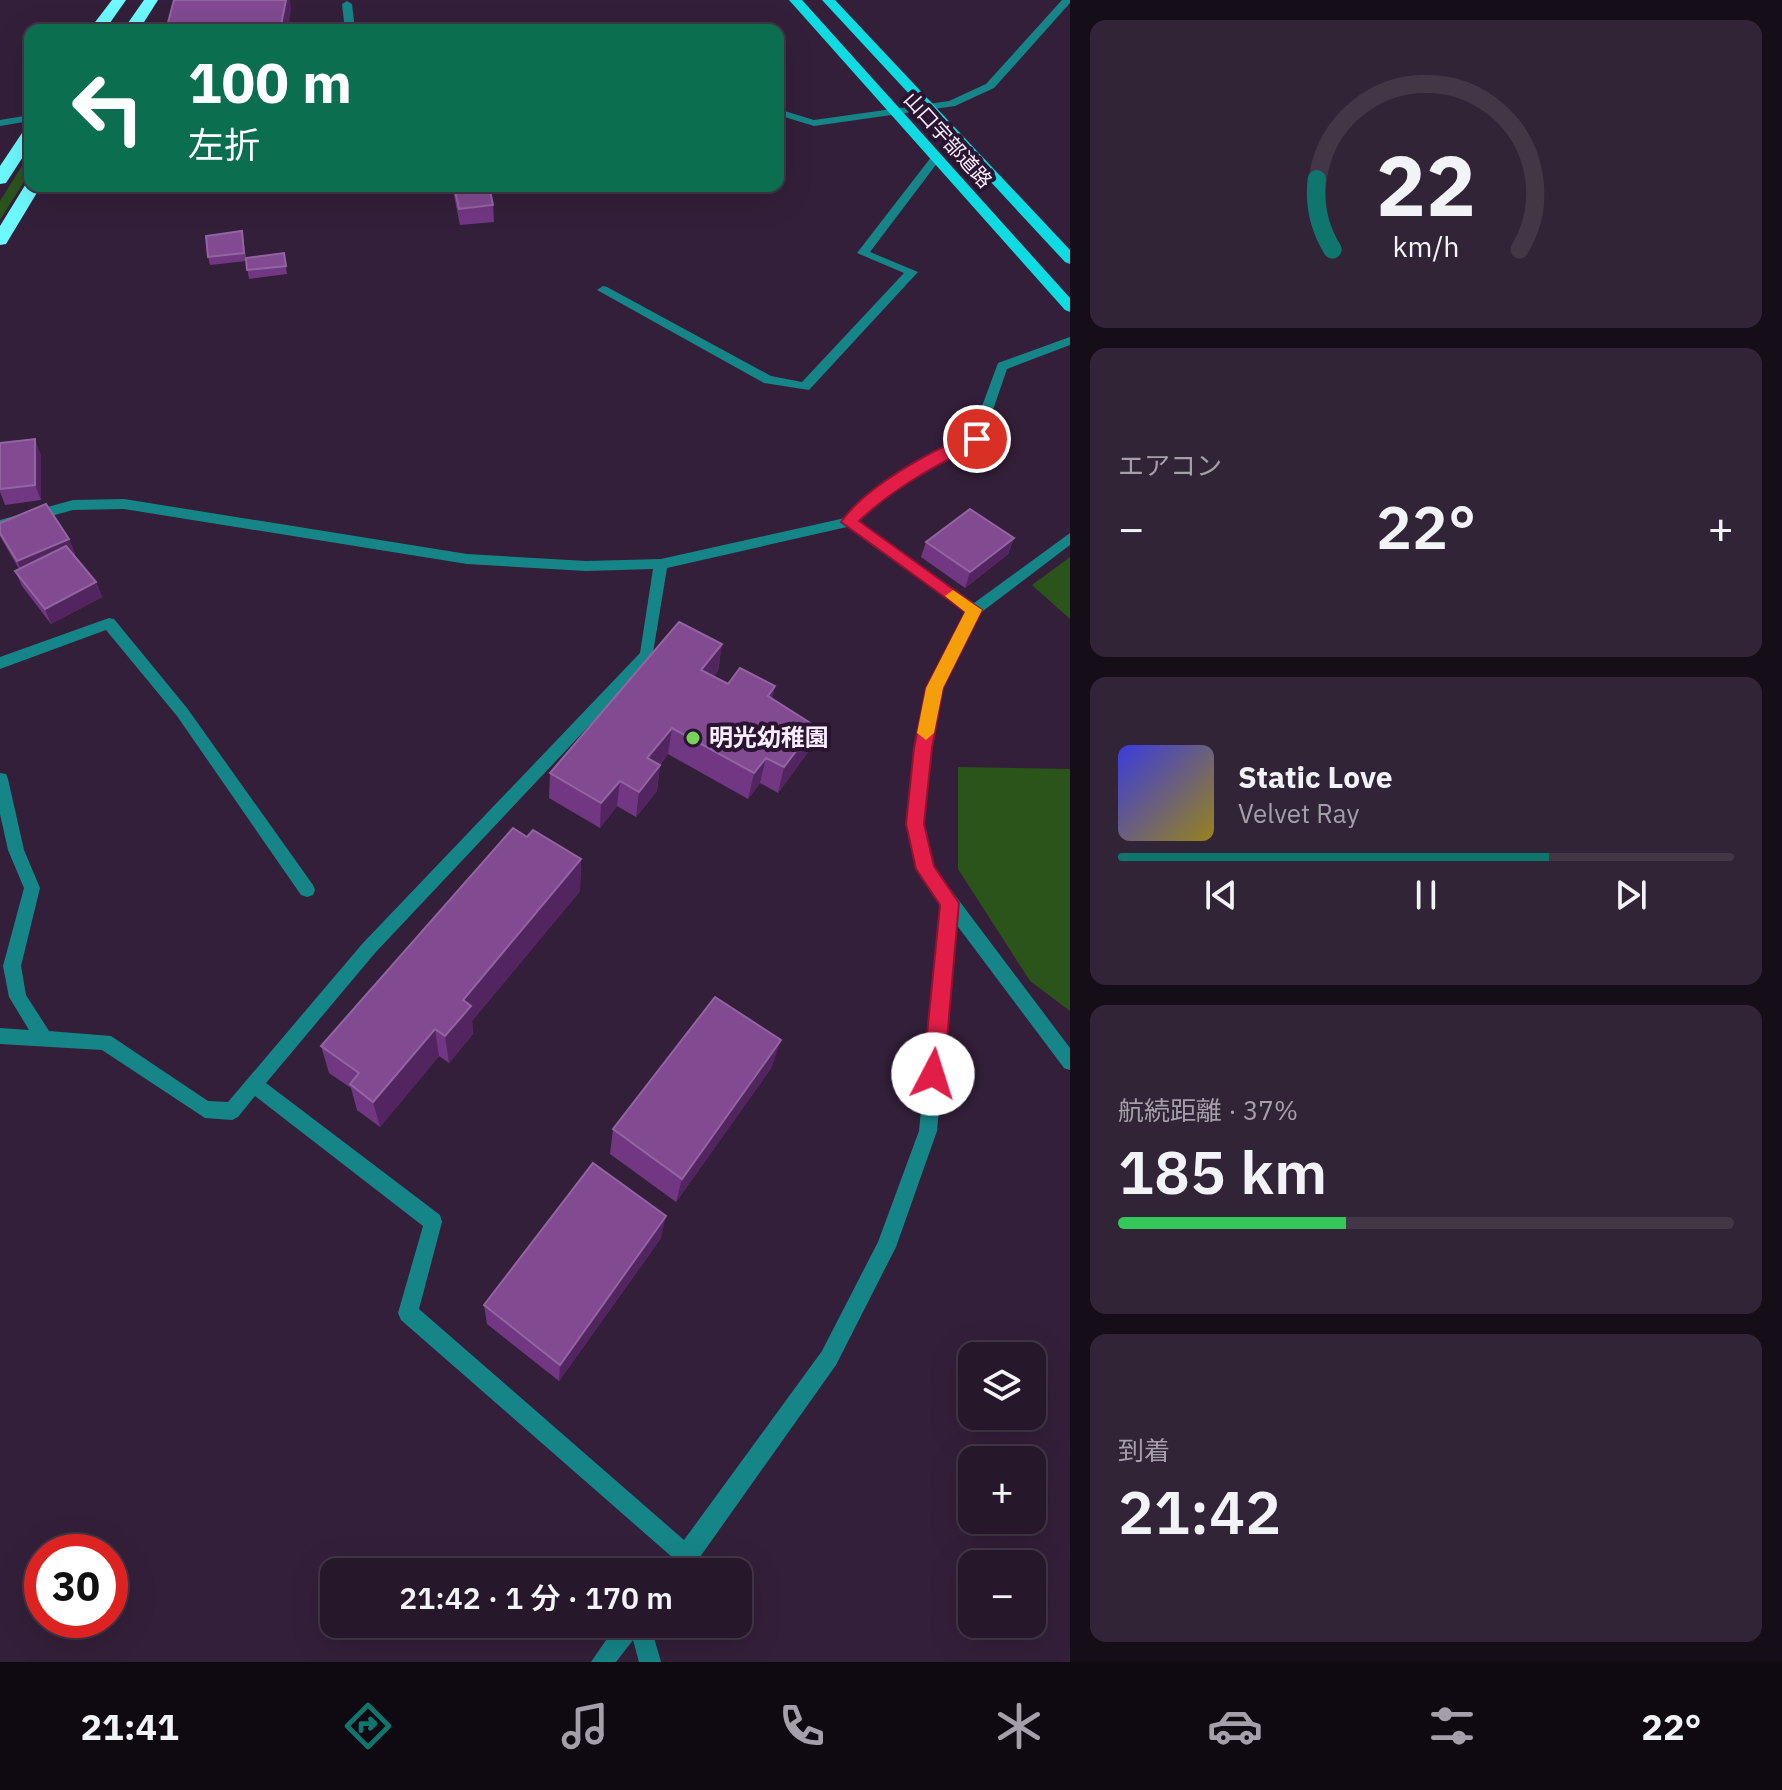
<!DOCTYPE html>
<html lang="ja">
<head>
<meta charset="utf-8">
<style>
  :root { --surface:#26172b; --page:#322437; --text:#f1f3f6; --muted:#a49fa9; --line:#423647; --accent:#0f766e }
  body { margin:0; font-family:"IBM Plex Sans","Noto Sans JP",sans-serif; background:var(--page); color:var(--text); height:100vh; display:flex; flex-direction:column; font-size:30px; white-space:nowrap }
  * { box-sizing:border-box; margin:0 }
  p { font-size:26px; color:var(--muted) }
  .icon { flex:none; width:44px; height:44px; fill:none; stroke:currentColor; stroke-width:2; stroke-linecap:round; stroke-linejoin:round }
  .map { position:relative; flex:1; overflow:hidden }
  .side { display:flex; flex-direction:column; gap:20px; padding:20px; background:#150d18; width:712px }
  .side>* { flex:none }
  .top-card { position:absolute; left:24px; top:24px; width:760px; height:168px; border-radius:16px; box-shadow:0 8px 32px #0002,0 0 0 2px var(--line); background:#0b6e4f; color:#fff; overflow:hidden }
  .fabs { position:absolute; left:958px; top:1342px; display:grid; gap:16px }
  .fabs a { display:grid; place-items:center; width:88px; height:88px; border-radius:16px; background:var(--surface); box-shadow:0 8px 32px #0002,0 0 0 2px var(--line); font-size:40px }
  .speed { position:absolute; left:24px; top:1534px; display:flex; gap:16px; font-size:40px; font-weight:700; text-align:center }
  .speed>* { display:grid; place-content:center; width:104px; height:104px; border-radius:50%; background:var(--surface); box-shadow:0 8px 32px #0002,0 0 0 2px var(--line); line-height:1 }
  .speed .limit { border:12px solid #d22; background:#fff; color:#111 }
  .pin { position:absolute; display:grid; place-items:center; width:68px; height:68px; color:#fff; margin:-34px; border:4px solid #fff; border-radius:50%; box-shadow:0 2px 8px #0007 }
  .me { position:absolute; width:88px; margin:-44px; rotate:5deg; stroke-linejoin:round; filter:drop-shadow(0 0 6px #0008) }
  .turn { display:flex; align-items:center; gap:28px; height:168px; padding:0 32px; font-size:36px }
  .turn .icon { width:104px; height:104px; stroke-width:2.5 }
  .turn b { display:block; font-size:56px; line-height:68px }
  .big { font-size:60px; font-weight:600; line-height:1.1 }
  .side .widget { flex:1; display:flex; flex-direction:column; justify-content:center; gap:12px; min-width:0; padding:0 28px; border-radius:16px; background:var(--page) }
  .side .dial { align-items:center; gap:0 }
  .dial svg { height:208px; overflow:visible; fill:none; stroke:var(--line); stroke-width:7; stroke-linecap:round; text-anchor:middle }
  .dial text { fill:var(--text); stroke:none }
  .song { display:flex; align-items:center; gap:24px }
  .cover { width:96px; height:96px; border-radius:12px; background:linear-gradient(135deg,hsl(240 70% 55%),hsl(50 70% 35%)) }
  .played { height:8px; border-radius:4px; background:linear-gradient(90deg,var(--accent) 70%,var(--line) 70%) }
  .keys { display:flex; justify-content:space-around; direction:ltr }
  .heat { display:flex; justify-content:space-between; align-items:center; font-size:44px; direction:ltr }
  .charge { height:12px; border-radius:6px; background:linear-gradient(90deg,#34c759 37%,var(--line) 0) }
  .trip { position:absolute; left:320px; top:1558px; width:432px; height:80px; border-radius:16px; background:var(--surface); box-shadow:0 8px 32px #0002,0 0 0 2px var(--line); font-weight:600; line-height:80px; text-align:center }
  .tab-bar { display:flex; height:128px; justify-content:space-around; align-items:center; background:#0f0911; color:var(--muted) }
  .tab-bar .icon { width:56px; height:56px }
  .tab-bar .selected { color:var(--accent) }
  .tab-bar b { font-size:36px; color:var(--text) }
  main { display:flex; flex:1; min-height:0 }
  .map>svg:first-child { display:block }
  .green { fill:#2b541b }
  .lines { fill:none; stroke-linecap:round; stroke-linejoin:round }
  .street { fill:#168588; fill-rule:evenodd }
  .primary { fill:#0fdce2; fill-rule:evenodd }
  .highway { fill:#6df9fd; fill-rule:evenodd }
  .wall { fill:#723783 }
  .shaded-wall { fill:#532560 }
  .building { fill:#814a91; stroke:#9464a2; stroke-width:2 }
  .route { fill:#e11d48; stroke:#92132f; stroke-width:2 }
  .slow { fill:#f59e0b }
  .poi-dot { fill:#79d158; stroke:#29152f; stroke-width:3 }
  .labels { text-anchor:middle; stroke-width:8; stroke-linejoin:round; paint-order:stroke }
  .far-street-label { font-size:20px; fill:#faedff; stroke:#29152f }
  .poi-label { font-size:24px; font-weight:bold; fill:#faedff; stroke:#29152f; text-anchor:start }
</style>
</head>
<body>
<main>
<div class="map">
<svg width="1070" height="1662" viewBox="0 0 1070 1662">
  <rect width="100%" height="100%" fill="#331f39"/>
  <g class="green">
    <polygon points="30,153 30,172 0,220 0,201"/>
    <polygon points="1070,557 1070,619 1032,585"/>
    <polygon points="958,767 1070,769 1070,1011 1030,981 958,869"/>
  </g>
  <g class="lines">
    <g class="street">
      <polygon points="1062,0 1070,0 1070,3 994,88 955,106 814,126 778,115 778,109 814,120 949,101 986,84"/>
      <polygon points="347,1 352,4 355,30 345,30 342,4"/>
      <polygon points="30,115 30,121 0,126 0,120"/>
      <polygon points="932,156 941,158 870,252 918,272 809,390 764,383 597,290 603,286 607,287 771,376 802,382 904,273 857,253"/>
      <path d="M1070,337V345L1007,369L982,442C935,462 895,488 858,522L974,603L1070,533V545L979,614L941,688L931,748L923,824L933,866L1070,1048V1070L1064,1068L956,924L937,1131L896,1247L836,1365L695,1564L687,1572H663L672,1557L401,1320L398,1313L423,1226L255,1096L238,1117L232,1120L205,1118L102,1050L0,1044V1028L29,1030L9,997L3,966L24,888L8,850L0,814V773L6,774L8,779L24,850L40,888L21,966L26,995L49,1031L111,1036L208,1101L228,1102L363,943L640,653L653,569L586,571L467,564L124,509L73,510L0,530V520L73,500L124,499L467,554L586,561L661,559L845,518L904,471L971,436L998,363ZM847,527L966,612L927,688L915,748L907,824L917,869L942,904L919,1131L878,1242L822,1351L684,1540L419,1309L442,1222L440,1215L266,1083L375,953L652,659L667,568Z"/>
      <polygon points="109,618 114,619 187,708 313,885 315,890 313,895 307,897 301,895 177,716 106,630 0,669 0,657"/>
      <polygon points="617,1624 650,1624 661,1662 639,1662 633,1640 616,1662 591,1662"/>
    </g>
    <g class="primary">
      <polygon points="789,0 802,0 1070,298 1070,312 1065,310"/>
      <polygon points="822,0 835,0 1070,250 1070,264 1065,262"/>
    </g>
    <g class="highway">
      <polygon points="112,0 126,0 105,30 89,30"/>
      <polygon points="144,0 158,0 139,30 123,30"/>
      <polygon points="30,128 30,146 6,183 0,184 0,166 24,130"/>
      <polygon points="27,182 30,182 30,186 41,186 6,244 0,245 0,226"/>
    </g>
  </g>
  <g class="wall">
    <polygon points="452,186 489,186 493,205 494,222 460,225"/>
    <polygon points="242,231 246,258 284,253 287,274 249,279 246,261 210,265 208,257"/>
    <polygon points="0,443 41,455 41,500 5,505 0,492"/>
    <polygon points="0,523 69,539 75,554 74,555 96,582 102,597 51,624 22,586 15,571 19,569 0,536"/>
    <polygon points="1014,538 1008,554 965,588 921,557 926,542"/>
    <polygon points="722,644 718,671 713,677 728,684 775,686 772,699 808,752 778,793 760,783 748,799 668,754 660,765 657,791 636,817 617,806 600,828 549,798 550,773"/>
    <polygon points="527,837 581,859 580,891 472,1021 473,1034 449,1063 439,1056 380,1127 357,1110 351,1088 329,1073 321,1046"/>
    <polygon points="772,1067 676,1202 610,1154 613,1129"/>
    <polygon points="661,1238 559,1381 487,1324 484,1305"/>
  </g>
  <g class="shaded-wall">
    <polygon points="286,0 290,0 291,10 288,30 280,30"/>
    <polygon points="35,439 41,455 41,500 35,485"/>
    <polygon points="1014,538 1008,554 965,588 970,572"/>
    <polygon points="69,539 75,554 24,576 17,561"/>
    <polygon points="96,582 102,597 51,624 45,609"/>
    <polygon points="722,644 718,671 697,697 701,670"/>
    <polygon points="775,686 769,713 768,696"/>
    <polygon points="815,726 808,752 778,793 784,767"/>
    <polygon points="672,728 668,754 644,783 647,758"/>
    <polygon points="766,758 760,783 748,799 754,773"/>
    <polygon points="660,765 657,791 636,817 639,792"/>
    <polygon points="620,781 617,806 600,828 601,803"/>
    <polygon points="581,859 580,891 472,1021 473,1034 449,1063 445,1036 463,1000"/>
    <polygon points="435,1029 439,1056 380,1127 373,1102"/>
    <polygon points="781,1040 772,1067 676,1202 682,1179"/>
    <polygon points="666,1216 661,1238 559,1381 560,1365"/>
  </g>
  <g class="building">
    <polygon points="174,0 286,0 280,30 166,30"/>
    <polygon points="454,186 489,186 493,205 459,209"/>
    <polygon points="242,231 244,253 208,257 206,236"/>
    <polygon points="284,253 286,266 247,270 246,258"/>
    <polygon points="35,439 35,485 0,489 0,443"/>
    <polygon points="46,504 69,539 17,561 0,533 0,523"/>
    <polygon points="970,509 1014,538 970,572 926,542"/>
    <polygon points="66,546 96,582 45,609 15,571"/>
    <polygon points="679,622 722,644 701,670 728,684 740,668 775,686 768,696 815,726 784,767 766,758 754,773 672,728 647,758 660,765 639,792 620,781 601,803 550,773"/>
    <polygon points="513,828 527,837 533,830 581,859 463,1000 471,1006 445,1036 435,1029 373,1102 350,1084 359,1073 321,1046"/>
    <polygon points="715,997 781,1040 682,1179 613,1129"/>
    <polygon points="593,1163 666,1216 560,1365 484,1305"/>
  </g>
  <path class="route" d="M977,434L982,435V442C937,465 896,486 859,521L982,610L943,688L932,748L924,824L934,866L959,903L944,1074L941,1081L933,1083L926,1081L923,1074L940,905L916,869L906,824L914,748L926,688L965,612L841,522C865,487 936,446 977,434Z"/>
  <polygon class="slow" points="953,590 982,610 943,688 934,733 926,740 917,733 926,688 965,612 945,596"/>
  <circle class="poi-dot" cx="693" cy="738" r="8"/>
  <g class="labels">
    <g class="far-street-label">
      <text transform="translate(948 140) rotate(48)" y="7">山口宇部道路</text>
    </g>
    <g class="poi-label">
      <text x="709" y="746">明光幼稚園</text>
    </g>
  </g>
</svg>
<div class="fabs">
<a><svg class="icon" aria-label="layers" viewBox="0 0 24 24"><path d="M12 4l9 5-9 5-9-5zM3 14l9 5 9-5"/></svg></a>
<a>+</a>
<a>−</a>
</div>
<div class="speed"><div class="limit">30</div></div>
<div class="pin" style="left:977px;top:439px;background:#d93025"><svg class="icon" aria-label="arrive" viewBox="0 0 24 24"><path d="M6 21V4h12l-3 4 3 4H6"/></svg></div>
<svg class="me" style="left:933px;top:1074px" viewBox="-20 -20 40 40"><circle r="19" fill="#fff"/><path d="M0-13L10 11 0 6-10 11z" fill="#e11d48"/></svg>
<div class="trip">21:42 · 1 分 · 170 m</div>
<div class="top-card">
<div class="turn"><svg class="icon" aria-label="left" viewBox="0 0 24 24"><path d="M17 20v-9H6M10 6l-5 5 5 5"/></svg><div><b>100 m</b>左折</div></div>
</div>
</div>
<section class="side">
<div class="widget dial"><svg viewBox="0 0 100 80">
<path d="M14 69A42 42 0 1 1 86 69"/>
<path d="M14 69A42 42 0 0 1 8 42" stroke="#0f766e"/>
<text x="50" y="56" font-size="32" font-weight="700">22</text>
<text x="50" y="72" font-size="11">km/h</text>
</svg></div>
<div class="widget"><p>エアコン</p>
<div class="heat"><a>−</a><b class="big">22°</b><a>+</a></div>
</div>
<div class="widget">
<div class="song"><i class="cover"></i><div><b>Static Love</b><p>Velvet Ray</p></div></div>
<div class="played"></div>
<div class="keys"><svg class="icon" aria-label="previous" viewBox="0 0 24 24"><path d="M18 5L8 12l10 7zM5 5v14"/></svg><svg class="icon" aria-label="pause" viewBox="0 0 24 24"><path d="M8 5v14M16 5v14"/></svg><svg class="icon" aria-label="next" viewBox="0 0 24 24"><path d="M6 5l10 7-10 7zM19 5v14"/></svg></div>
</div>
<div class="widget"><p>航続距離 · 37%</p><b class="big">185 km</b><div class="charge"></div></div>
<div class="widget"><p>到着</p><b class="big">21:42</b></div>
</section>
</main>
<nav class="tab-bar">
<b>21:41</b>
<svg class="icon selected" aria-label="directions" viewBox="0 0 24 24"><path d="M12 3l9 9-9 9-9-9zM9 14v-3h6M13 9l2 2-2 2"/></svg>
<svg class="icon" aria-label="music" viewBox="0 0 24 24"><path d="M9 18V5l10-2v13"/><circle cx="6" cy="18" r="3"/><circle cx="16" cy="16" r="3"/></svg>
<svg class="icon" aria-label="phone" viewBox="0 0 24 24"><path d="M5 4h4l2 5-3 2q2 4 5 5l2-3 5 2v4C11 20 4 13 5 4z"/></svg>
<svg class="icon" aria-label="climate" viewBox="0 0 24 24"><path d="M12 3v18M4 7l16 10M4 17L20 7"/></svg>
<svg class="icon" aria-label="car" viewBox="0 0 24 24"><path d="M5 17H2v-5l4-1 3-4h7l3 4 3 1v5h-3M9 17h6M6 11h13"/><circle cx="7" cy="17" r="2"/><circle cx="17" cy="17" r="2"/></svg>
<svg class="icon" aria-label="filters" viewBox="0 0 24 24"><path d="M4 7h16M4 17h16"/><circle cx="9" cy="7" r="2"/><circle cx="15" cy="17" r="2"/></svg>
<b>22°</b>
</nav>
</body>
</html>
